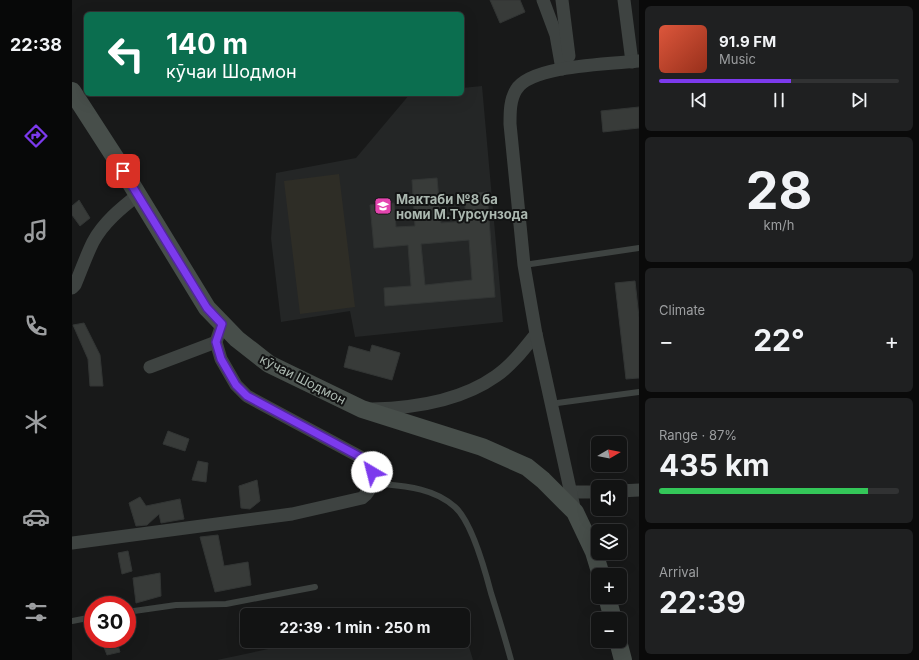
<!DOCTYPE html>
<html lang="en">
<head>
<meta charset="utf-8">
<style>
  :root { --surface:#121313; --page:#1f2021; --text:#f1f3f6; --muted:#9c9ea0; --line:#313233; --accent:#7c3aed }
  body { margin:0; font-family:Inter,sans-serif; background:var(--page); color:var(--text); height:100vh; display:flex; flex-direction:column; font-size:15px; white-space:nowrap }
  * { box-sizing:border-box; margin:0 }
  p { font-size:13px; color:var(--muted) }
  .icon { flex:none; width:22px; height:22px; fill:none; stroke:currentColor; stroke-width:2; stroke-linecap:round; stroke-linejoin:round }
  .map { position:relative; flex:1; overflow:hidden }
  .drawer { display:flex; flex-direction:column; gap:6px; padding:6px; background:#0a0a0a; width:280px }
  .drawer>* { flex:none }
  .hud { position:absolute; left:12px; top:12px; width:380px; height:84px; border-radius:6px; box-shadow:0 4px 16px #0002,0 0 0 1px var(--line); background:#0b6e4f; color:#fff; overflow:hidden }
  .needle { width:26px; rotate:80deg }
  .tools { position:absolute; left:519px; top:436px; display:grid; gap:8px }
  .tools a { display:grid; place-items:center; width:36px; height:36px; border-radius:6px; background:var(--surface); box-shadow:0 4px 16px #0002,0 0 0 1px var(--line); font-size:20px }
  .speed { position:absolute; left:12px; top:596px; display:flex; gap:8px; font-size:20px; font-weight:700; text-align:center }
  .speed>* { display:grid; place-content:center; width:52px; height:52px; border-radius:50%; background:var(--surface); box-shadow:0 4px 16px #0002,0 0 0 1px var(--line); line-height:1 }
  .speed .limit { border:6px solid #d22; background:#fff; color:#111 }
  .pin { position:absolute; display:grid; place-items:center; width:34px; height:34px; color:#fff; margin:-17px; border-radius:8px; box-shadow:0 2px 6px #0006 }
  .me { position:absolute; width:44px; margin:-22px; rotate:323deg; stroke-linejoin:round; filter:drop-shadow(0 0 3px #0008) }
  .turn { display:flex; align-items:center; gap:14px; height:84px; padding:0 16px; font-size:18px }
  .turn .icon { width:52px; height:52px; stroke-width:2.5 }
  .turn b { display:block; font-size:28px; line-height:34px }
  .big { font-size:30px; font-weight:700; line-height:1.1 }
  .drawer .widget { flex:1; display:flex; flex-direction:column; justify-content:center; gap:6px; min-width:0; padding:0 14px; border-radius:6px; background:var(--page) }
  .drawer .dial { align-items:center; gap:0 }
  .dial b { font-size:52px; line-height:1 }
  .song { display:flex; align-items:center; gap:12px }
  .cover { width:48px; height:48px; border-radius:6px; background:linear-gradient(135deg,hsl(10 70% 55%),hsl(10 70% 35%)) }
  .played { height:4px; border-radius:2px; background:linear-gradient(90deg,var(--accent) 55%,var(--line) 55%) }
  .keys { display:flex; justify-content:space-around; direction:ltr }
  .heat { display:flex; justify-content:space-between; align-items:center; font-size:22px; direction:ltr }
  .charge { height:6px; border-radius:3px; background:linear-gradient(90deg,#34c759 87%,var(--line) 0) }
  .trip { position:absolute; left:168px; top:608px; width:230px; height:40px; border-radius:6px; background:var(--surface); box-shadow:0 4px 16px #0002,0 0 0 1px var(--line); font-weight:700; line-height:40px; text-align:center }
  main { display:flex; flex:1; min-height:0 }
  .tab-bar { display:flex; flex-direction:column; width:72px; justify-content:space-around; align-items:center; background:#070808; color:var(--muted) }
  .tab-bar .icon { width:28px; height:28px }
  .tab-bar .selected { color:var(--accent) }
  .tab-bar b { font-size:18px; color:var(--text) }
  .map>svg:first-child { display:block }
  .built { fill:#242626 }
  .green { fill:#2e2d26 }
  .building { fill:#383b39; stroke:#323534; fill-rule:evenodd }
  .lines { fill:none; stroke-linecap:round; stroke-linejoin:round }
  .service { stroke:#3e4341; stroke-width:6 }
  .minor { stroke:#3e4341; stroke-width:13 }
  .secondary { stroke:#474e4a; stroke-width:18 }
  .route-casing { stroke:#51269a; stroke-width:10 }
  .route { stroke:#7c3aed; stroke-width:7 }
  .labels { text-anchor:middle; stroke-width:4; stroke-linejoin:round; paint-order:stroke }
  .poi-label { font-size:13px; font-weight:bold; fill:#abb8b0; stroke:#131414; text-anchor:start }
  .street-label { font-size:13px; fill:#abb8b0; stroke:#131414 }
</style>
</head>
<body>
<main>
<nav class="tab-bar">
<b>22:38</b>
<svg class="icon selected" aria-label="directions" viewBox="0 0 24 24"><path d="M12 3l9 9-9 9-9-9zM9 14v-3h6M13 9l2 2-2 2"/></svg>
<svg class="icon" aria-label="music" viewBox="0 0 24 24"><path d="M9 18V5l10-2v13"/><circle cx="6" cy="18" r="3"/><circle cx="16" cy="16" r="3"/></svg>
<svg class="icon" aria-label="phone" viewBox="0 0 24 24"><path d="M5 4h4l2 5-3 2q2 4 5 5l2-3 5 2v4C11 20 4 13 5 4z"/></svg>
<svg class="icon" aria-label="climate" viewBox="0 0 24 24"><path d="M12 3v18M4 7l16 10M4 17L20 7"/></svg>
<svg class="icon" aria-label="car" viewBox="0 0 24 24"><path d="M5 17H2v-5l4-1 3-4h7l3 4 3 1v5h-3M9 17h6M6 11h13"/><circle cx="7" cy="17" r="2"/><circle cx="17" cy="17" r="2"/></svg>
<svg class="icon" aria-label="filters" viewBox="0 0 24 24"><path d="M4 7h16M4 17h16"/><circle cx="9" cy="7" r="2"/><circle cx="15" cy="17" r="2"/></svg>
</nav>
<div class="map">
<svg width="567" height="660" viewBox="0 0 567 660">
  <rect width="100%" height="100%" fill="#181919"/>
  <g class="built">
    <polygon points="410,86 431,322 283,337 278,311 209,322 199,238 204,173 284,158 338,94 390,94 390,88"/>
    <polygon points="391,637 394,637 401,660 145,660 234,641 391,641"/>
  </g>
  <polygon class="green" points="267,174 283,307 228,314 212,181"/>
  <g class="building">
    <polygon points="418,0 448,0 453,12 428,23"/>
    <polygon points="567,107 567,128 531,132 529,111"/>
    <path d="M365,178L369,223L394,221L392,194L415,192L423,297L313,306L312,288L339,286L336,245L302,248L298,205L322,203L324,227L343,226L340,180ZM397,240L400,280L353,285L349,244Z"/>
    <polygon points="7,200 18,218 8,226 0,215 0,206"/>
    <polygon points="563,281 567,317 567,378 554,379 543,283"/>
    <polygon points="12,323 28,355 31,386 18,386 16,359 1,325"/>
    <polygon points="300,345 328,353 320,380 272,367 277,346 298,352"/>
    <polygon points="96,431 117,439 113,451 91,444"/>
    <polygon points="126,461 136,463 134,482 120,480"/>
    <polygon points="185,480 188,501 178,509 169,508 167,486"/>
    <polygon points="68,497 74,506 108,499 112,519 89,523 87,514 75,525 64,526 57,503"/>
    <polygon points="146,535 152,566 176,562 179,585 143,592 128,537"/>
    <polygon points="56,551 60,571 50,574 46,553"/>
    <polygon points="88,573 89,596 64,603 61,578"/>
    <polygon points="38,639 44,639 48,652 35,655 30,642"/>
  </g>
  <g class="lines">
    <g class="service">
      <polyline points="452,265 567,248"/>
      <polyline points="478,404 567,392"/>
      <path d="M299,483C328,486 360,486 383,507C400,522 413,570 419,593C426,615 433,638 439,660"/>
      <polyline points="55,612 104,605 154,604 243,587"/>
      <polyline points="0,621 21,617"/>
    </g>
    <g class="minor">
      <polyline points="471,0 484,35 490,69"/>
      <polyline points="490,0 497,56"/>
      <polyline points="552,0 560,62"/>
      <path d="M0,288L3,285C9,271 14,256 21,242C31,223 49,208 66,195"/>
      <polyline points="78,367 144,342"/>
      <path d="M300,409C342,408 389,401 424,376C440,365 452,349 464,334"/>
      <polyline points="548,491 567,490"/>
      <polyline points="499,492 526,492"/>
      <path d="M503,512L464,334L452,265L438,124C438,112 438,100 444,90C458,65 539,64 567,61"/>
      <path d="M0,543L220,514L290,498C302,490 303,471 294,460L175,396L164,385L149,359L144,342L150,324"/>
    </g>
    <g class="secondary">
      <polyline points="0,91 44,159 135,308 165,339 197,364 290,409 410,447 455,467 471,480 503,512 522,552 529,575"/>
      <polyline points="535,597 541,619"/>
      <polyline points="546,641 551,660"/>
    </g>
  </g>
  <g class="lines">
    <g class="route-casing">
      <polyline id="route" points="51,171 135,308 150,324 144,342 149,359 164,385 175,396 294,460 297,463 300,472"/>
    </g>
    <use href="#route" class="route"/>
  </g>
  <defs>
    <g id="school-square" transform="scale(0.9)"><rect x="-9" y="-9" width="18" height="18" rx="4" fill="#e445af" stroke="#131414"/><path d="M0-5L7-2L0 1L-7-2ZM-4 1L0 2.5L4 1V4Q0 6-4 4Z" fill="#fff"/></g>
  </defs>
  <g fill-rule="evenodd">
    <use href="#school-square" x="311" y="206"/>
  </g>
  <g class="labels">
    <g class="poi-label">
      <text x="324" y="204">Мактаби №8 ба<tspan x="324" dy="15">номи М.Турсунзода</tspan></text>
    </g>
    <g class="street-label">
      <text transform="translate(231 379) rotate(27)" y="5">кӯчаи Шодмон</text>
    </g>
  </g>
</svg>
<div class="tools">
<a><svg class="needle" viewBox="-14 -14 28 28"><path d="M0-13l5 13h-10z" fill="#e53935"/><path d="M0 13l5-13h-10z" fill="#9c9ea0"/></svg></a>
<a><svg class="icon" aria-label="sound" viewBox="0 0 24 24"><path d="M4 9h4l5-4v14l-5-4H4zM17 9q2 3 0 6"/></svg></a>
<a><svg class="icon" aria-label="layers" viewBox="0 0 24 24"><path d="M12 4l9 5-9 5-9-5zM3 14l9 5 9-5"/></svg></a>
<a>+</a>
<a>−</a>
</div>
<div class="speed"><div class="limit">30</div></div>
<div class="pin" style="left:51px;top:171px;background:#d93025"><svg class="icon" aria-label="arrive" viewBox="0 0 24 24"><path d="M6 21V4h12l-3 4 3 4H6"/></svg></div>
<svg class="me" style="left:300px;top:472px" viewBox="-20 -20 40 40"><circle r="19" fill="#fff"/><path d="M0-13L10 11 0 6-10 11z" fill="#7c3aed"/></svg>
<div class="trip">22:39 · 1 min · 250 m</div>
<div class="hud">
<div class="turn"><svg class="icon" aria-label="left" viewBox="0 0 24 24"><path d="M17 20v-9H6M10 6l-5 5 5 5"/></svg><div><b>140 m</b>кӯчаи Шодмон</div></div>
</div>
</div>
<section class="drawer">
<div class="widget">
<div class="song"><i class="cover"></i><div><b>91.9 FM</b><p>Music</p></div></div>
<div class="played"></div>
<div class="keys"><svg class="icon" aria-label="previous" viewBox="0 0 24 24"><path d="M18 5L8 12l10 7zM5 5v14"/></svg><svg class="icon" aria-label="pause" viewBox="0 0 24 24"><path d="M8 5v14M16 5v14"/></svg><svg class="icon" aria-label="next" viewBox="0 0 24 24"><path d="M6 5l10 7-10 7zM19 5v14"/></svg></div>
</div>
<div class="widget dial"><b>28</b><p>km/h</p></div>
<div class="widget"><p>Climate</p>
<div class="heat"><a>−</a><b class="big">22°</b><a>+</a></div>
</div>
<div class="widget"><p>Range · 87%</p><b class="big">435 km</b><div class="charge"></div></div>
<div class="widget"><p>Arrival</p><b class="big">22:39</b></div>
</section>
</main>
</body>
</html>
